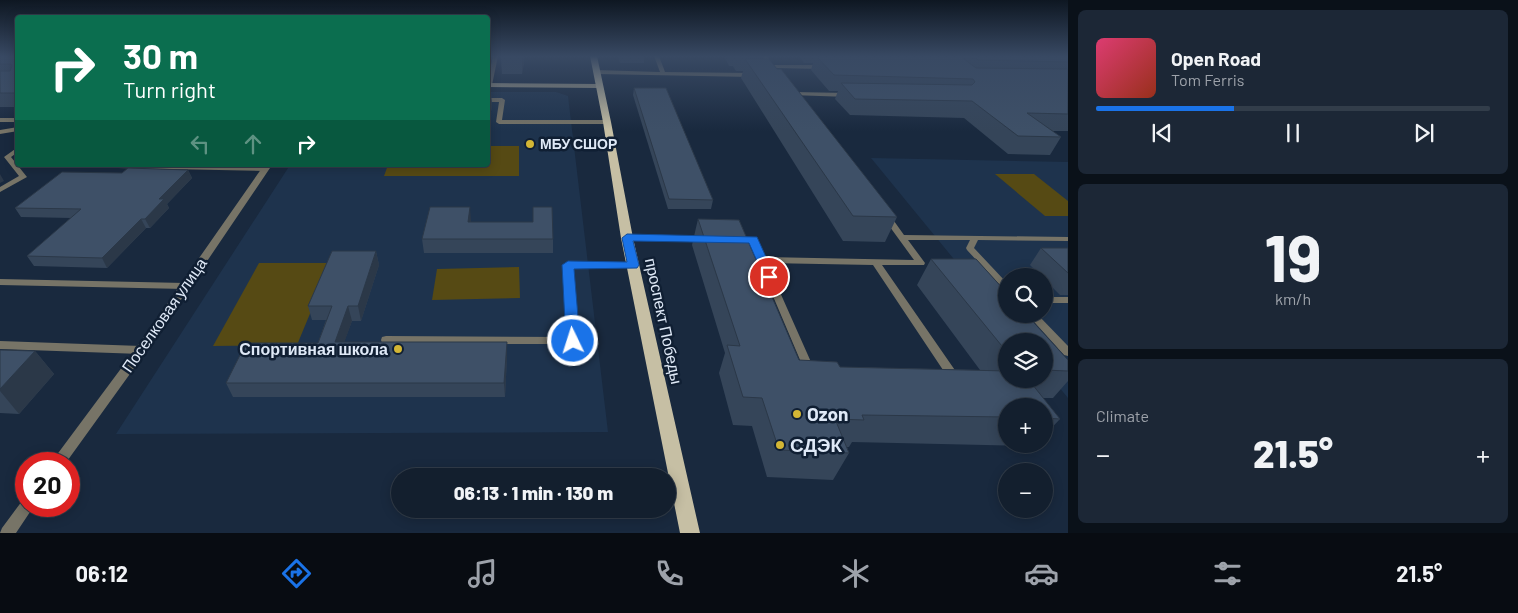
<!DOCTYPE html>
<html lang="en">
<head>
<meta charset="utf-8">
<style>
  :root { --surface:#131f2e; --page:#1c2736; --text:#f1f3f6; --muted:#9da2aa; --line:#323d4a; --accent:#1a73e8 }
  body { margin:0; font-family:Barlow,sans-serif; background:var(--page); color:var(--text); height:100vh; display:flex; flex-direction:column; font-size:19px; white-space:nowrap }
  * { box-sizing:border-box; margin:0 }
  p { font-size:16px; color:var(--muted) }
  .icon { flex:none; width:28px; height:28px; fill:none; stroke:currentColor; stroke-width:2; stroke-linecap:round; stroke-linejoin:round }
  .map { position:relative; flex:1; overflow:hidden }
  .sheet { display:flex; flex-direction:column; gap:10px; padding:10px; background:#0a1119; width:450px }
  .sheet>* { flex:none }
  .banner { position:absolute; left:15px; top:15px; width:475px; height:152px; border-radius:5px; box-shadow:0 2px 12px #0003,0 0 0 1px var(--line); background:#0b6e4f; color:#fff; overflow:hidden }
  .buttons { position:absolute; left:998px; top:268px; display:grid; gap:10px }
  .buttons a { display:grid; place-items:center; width:55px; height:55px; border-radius:50%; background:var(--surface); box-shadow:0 2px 12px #0003,0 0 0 1px var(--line); font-size:25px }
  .speed { position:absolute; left:15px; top:452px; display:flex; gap:10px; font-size:25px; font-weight:700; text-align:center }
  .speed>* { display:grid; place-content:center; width:65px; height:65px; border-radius:50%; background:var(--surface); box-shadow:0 2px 12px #0003,0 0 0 1px var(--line); line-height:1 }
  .speed .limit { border:8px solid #d22; background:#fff; color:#111 }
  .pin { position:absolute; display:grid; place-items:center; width:42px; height:42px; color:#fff; margin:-21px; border:2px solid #fff; border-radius:50%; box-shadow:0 1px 5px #0007 }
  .me { position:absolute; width:55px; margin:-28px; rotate:356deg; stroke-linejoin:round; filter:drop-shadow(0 0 4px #0008) }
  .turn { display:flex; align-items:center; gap:18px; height:105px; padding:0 25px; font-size:22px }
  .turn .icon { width:65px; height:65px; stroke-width:2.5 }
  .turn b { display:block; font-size:35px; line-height:42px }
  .lanes { display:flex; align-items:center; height:48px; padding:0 25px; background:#0003; justify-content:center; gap:25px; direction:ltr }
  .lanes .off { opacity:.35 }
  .big { font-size:38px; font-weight:800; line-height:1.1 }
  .sheet .widget { flex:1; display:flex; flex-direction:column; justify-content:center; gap:8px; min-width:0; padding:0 18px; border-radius:8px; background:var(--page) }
  .sheet .dial { align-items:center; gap:0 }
  .dial b { font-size:65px; line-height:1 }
  .song { display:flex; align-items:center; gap:15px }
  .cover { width:60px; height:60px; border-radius:8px; background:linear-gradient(135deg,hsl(340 70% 55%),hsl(10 70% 35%)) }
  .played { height:5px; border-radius:2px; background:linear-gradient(90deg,var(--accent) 35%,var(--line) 35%) }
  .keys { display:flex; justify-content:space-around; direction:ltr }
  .heat { display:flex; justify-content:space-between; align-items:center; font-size:28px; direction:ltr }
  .trip { position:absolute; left:391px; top:468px; width:285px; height:50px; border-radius:25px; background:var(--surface); box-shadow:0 2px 12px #0003,0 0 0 1px var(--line); font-weight:800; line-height:50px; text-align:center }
  .tabs { display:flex; height:80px; justify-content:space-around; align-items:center; background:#080c12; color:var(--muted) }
  .tabs .icon { width:35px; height:35px }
  .tabs .on { color:var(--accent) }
  .tabs b { font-size:22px; color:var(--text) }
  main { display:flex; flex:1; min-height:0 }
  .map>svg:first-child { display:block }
  .built { fill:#1e334d; fill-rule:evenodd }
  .green { fill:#564a14 }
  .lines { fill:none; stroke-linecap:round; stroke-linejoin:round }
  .service { fill:#777467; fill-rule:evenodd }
  .minor { fill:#777467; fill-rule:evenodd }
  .secondary { fill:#a39e8a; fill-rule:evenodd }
  .primary { fill:#c6bfa4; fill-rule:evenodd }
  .wall { fill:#354559; fill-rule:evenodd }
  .shaded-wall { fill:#2b3848 }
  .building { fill:#3e5067; stroke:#2b3848 }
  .route { fill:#1a73e8; stroke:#114b97 }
  .poi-dot { fill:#d3b635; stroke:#101f33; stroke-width:2 }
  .labels { text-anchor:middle; stroke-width:5; stroke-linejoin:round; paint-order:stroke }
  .far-poi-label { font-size:14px; font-weight:bold; fill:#dfe9f7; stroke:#101f33; text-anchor:start }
  .street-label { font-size:16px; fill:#dfe9f7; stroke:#101f33 }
  .poi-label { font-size:16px; font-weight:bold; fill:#dfe9f7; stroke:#101f33; text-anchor:end }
  .near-poi-label { font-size:19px; font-weight:bold; fill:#dfe9f7; stroke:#101f33; text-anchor:start }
</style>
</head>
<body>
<main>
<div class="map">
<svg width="1068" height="533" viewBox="0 0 1068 533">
  <rect width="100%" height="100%" fill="#19293e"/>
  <g class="built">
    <polygon points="488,92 556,92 568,96 608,432 116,434 290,165 488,165"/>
    <path d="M871,158L1068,162V398L1044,369V341H1021ZM1006,276H1044V314H1006Z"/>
  </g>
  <g class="green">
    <polygon points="488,146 519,146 519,176 384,176 388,165 488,165"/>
    <polygon points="995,174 1034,174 1068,201 1068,216 1045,216"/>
    <polygon points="259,263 331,263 297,345 213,346"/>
    <polygon points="519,267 520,298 432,300 437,269"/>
  </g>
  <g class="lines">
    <g class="service">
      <polygon points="493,56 498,56 492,85 489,87 488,86 488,80"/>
      <polygon points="654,56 659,56 665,72 753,73 756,75 753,77 597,74 594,72 597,70 660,72"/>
      <polygon points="762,56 767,56 773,65 824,65 827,67 824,69 775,68 773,70 769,67"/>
      <polygon points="793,92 849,93 852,95 849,97 791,95 791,93"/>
      <polygon points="488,98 502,98 505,100 502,120 607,120 610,122 607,124 499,124 496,122 499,102 488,102"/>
      <rect x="0" y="118" width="18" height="4"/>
      <polygon points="18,127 18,131 0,134 0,130"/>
      <polygon points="18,147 18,152 11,157 27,177 0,192 0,187 19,176 4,157"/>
      <polygon points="115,165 265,167 268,169 265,171 118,168 116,167"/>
      <polygon points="883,214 889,214 904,235 1068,237 1068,241 978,240 974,248 1006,282 1006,290 1003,289 967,250 966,248 970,240 908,240 925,263 924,265 882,265 959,376 960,379 959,382 955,383 951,382 873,265 767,263 815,371 814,374 810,375 806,374 750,242 737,241 733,239 737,237 756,238 765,257 914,260 882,216"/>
      <polygon points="624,236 704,237 708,239 704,241 627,240 623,238"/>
      <polygon points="568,262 633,262 637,265 633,268 573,268 578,341 577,344 386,344 382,343 381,340 382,337 386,336 568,337 564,265"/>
      <polygon points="0,279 185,283 190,286 185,289 0,285"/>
      <rect x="1044" y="297" width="24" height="6"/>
      <polygon points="1027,314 1037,314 1068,346 1068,356 1064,355"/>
      <polygon points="0,341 141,346 145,347 146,350 145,353 141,354 0,349"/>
    </g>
    <g class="minor">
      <polygon points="264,165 272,165 145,353 65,464 50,464 137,347"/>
      <polygon points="26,499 26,506 34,506 16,533 0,533 2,528 22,501"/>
    </g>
    <polygon class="secondary" points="488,83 599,84 602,86 599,88 488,87"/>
    <polygon class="primary" points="590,56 597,56 611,122 633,238 700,533 680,533 621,238 603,122"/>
  </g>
  <g class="wall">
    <rect x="0" y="56" width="18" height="51"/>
    <polygon points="501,56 525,56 522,74 502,74"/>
    <polygon points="618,56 644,56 644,63 620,63"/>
    <polygon points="724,56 762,56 762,59 897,217 885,242 843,241 741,78 743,71 736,71 733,66 729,66"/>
    <polygon points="799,56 1068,56 1068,131 1052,131 1061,137 1050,155 1008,154 964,118 850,115 835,99 838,91 829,91 811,70 813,63 804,63"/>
    <polygon points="634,88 713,200 711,209 668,209 633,95"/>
    <polygon points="488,95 491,95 492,106 489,122 488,122"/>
    <polygon points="188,170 192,178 167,204 169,208 150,228 146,228 107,268 34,266 27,256 71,218 21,217 15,208"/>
    <path d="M698,219L739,220L799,360L837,362L840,367L980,370L917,285L931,259H976L1006,292V314H1026L1068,360V381L1053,398H1043L1060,419L1044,436V406H1006V444H1037L1035,446L852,442L849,447H847L849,453L833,480L767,477L752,426L733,425L719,373L725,353L692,245ZM1006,341H1044V379H1006Z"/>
    <polygon points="471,220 471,222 533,222 553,239 553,253 424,253 422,239"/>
    <polygon points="1041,248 1068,248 1068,295 1060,295 1044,279 1044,276 1041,276 1030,265"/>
    <polygon points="376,251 379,265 361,321 352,321 344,342 507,357 505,397 233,397 226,383 318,343 326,320 312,320 308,306"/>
    <polygon points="0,350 35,351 54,374 19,414 0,413"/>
  </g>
  <g class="shaded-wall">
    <polygon points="522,56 525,56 522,74"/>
    <polygon points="491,95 492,106 489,122 489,110"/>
    <polygon points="188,170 192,178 167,204 169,208 150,228 145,219 159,199"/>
    <polygon points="0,174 4,181 0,183"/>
    <polygon points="470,207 471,220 469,235 468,222"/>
    <polygon points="141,219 146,228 107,268 102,258"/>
    <polygon points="376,251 379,265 361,321 358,306"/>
    <polygon points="348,306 352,321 339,357 335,342"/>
    <polygon points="507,342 507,357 505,397 504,383"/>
    <polygon points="35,351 54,374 19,414 0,391 0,389"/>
  </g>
  <g class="building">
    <polygon points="0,56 18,56 18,93 0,93 0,71 10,71 12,66 11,64 0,64"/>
    <polygon points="501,56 522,56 522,57"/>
    <polygon points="816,56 960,56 976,68 1068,69 1068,114 1027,113 1061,137 1018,136 972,101 855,99 841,83 972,85 975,82 973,79 834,75"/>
    <polygon points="972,56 1068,56 1068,62 978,60"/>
    <polygon points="745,59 769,59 777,69 781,69 897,217 853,216"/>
    <polygon points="634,88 666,88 713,200 669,199"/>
    <polygon points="488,95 491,95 489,110 488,110"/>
    <polygon points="128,168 188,170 159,199 164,199 145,219 141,219 102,258 27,256 81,209 15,208 62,172 122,173"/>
    <polygon points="430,207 470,207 468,222 533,222 533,207 552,207 553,239 422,239"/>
    <polygon points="698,219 739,220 799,360 837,362 840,367 1006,371 1006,379 1028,379 1060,419 1044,418 1044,406 1006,406 1006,417 862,415 864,420 835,419 849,453 779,450 762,398 743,397 727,345 740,346"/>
    <polygon points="1041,248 1068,248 1068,273"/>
    <polygon points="332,251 376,251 358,306 348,306 335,342 507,342 504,383 226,383 246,343 318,343 332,306 308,306"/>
    <polygon points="931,259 976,259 1006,292 1006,314 1026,314 1068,360 1068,371 1044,370 1044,341 1006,341 1006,351"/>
    <polygon points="0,350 35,351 0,389"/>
  </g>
  <linearGradient id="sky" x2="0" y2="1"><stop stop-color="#0e1722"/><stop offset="0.43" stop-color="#384963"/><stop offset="1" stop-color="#384963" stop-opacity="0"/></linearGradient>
  <rect width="1068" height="131" fill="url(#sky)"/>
  <polygon class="route" points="627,234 757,237 775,277 769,280 765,279 749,243 633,241 639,265 637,268 574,269 580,341 578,345 568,345 566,341 562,265 568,261 627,262 622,238"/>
  <g class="poi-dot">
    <circle cx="530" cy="144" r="5"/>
    <circle cx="398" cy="349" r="5"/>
    <circle cx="797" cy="414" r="5"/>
    <circle cx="780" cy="445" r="5"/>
  </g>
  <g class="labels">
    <g class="far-poi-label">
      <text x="540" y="149">МБУ СШОР</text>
    </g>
    <g class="street-label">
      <text transform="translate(164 315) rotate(-55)" y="6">Поселковая улица</text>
      <text transform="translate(664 321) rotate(78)" y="6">проспект Победы</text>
    </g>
    <g class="poi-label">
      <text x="388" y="355">Спортивная школа</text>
    </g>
    <g class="near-poi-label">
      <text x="807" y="421">Ozon</text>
      <text x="790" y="452">СДЭК</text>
    </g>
  </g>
</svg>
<div class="buttons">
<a><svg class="icon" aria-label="search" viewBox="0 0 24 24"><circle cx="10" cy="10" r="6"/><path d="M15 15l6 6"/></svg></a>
<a><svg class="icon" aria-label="layers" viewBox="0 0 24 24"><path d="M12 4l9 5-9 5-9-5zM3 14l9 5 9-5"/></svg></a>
<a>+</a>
<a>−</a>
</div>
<div class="speed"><div class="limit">20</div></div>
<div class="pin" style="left:769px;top:277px;background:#d93025"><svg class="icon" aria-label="arrive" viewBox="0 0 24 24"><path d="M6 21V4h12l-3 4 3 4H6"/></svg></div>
<svg class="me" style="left:573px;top:341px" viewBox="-20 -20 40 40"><circle r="17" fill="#1a73e8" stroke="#fff" stroke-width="3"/><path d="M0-11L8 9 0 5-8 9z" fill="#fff"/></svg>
<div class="trip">06:13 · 1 min · 130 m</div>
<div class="banner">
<div class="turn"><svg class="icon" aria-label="right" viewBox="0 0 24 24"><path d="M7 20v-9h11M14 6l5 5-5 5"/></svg><div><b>30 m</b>Turn right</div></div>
<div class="lanes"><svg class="icon off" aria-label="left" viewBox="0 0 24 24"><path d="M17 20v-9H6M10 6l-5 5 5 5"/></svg><svg class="icon off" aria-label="ahead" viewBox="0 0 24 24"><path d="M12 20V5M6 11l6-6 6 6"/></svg><svg class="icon" aria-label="right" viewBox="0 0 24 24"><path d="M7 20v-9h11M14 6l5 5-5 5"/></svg></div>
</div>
</div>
<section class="sheet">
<div class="widget">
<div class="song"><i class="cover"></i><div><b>Open Road</b><p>Tom Ferris</p></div></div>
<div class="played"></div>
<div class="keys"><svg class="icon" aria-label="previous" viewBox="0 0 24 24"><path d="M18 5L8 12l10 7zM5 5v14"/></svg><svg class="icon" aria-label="pause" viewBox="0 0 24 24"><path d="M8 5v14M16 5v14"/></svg><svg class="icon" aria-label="next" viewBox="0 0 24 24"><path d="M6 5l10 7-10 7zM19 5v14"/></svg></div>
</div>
<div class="widget dial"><b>19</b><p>km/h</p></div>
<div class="widget"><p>Climate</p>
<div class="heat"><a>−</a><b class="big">21.5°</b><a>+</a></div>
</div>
</section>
</main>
<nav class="tabs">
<b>06:12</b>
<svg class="icon on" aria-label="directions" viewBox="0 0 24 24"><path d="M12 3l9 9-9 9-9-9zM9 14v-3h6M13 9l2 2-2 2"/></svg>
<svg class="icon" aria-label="music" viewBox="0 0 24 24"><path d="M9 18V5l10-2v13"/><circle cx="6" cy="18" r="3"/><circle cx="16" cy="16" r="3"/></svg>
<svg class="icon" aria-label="phone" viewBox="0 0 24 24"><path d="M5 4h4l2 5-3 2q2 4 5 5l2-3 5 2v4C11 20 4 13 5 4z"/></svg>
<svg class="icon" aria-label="climate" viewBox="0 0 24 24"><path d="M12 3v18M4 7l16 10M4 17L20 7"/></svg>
<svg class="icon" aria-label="car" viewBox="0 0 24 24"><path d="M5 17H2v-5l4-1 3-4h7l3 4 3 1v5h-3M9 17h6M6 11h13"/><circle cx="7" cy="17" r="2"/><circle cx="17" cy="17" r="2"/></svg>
<svg class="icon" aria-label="filters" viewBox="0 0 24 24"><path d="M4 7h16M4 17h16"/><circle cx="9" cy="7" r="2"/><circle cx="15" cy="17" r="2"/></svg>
<b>21.5°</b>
</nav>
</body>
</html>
